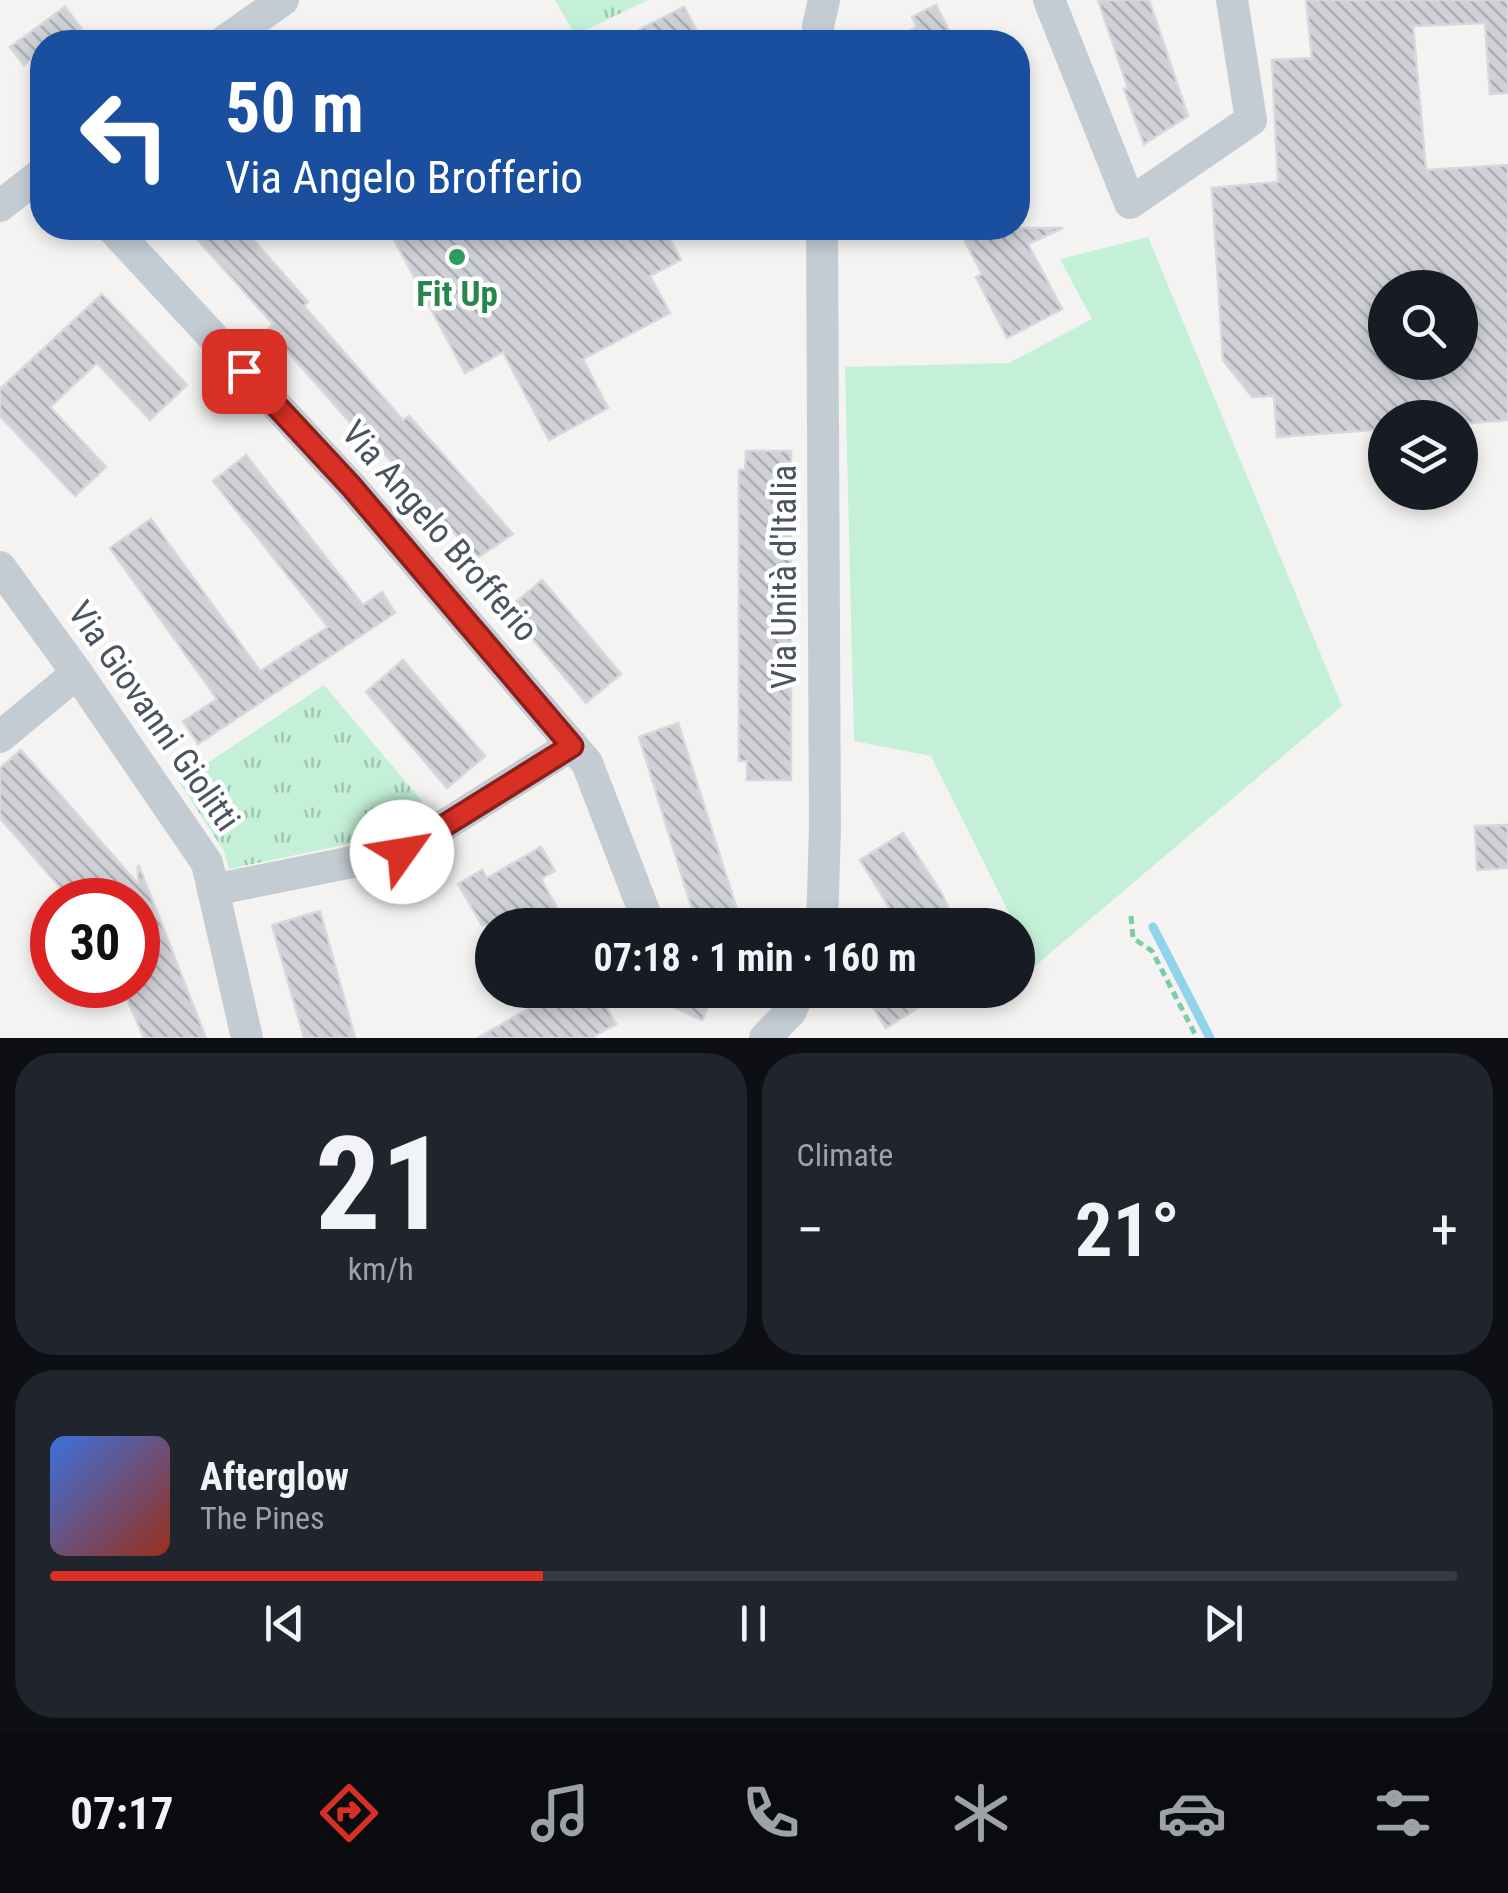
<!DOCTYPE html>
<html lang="en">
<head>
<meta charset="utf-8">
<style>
  :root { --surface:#171b24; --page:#20242c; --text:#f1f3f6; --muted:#9ea1a6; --line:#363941; --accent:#d93025 }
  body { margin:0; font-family:"Roboto Condensed",sans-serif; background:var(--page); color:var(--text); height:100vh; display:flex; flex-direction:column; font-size:38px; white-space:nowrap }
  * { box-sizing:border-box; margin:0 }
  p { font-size:32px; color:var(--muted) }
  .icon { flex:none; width:55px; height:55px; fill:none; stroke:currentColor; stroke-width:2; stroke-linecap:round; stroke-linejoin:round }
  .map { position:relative; height:1038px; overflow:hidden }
  .details { display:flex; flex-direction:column; gap:15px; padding:15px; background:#0d0f14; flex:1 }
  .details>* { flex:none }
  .top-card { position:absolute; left:30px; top:30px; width:1000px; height:210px; border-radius:40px; box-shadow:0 5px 15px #0003; background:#1a4fa0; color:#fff; overflow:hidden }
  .fabs { position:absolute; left:1368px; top:270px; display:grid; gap:20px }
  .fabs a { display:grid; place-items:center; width:110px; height:110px; border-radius:50%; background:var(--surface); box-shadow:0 5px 15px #0003; font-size:50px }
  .speed { position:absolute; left:30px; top:878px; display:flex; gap:20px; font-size:50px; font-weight:700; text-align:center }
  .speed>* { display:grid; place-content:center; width:130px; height:130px; border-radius:50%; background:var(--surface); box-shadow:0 5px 15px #0003; line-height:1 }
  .speed .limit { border:15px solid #d22; background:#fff; color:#111 }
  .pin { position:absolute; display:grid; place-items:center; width:85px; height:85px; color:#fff; margin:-42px; border-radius:20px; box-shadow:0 5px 15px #0006 }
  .me { position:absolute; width:110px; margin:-55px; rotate:58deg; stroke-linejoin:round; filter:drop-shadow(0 0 8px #0008) }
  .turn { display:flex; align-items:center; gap:35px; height:210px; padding:0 30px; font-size:45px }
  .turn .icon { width:130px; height:130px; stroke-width:2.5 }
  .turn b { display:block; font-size:70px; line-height:85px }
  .big { font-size:75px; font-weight:700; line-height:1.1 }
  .details .tile { flex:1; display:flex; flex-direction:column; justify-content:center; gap:15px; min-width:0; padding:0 35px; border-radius:40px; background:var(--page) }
  .details .dial { align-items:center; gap:0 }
  .dial b { font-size:130px; line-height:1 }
  .song { display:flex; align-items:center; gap:30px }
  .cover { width:120px; height:120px; border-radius:15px; background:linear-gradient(135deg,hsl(220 70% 55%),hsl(10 70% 35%)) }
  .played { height:10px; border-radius:5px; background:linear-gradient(90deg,var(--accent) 35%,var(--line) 35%) }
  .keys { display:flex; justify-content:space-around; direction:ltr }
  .heat { display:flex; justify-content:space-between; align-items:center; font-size:55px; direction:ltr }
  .details .tiles { flex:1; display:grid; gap:15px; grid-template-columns:1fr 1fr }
  .tile:last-child { grid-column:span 2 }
  .trip { position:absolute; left:475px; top:908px; width:560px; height:100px; border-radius:50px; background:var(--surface); box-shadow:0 5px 15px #0003; font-weight:700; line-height:100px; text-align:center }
  .tab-bar { display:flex; height:160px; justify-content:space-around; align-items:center; background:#090b0e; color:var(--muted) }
  .tab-bar .icon { width:70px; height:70px }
  .tab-bar .current { color:var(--accent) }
  .tab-bar b { font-size:45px; color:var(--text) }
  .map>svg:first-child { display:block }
  .green { fill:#c3f0d7 }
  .park { fill:url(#park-tufts) }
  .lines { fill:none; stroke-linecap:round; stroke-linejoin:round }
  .stream { stroke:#91d3eb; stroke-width:9 }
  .building { fill:url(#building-back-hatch); stroke:#d7d8dd; stroke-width:2.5; fill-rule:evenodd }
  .path { stroke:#7bcdaa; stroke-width:5; stroke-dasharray:8 5; stroke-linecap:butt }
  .minor { stroke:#c4ccd3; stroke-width:32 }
  .route-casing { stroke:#8d1f18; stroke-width:25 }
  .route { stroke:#d93025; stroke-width:18 }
  .leisure-dot { fill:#2e9e5b; stroke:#fff; stroke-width:4 }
  .labels { text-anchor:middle; stroke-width:9; stroke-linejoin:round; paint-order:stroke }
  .leisure-label { font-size:35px; font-weight:bold; fill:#27864d; stroke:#fff }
  .street-label { font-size:35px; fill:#4a5460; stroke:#fff }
</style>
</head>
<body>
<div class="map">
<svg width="1508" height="1038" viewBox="0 0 1508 1038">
  <defs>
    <pattern id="park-tufts" width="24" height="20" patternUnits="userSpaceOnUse" patternTransform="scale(2.5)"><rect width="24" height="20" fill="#c3f0d7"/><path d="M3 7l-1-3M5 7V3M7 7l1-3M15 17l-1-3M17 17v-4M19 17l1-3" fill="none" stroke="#a0c5b2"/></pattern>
    <pattern id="building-back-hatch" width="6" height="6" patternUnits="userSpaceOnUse" patternTransform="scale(2.5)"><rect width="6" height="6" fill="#cfd1d6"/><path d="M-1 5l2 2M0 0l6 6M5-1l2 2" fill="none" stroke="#aaacb1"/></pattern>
  </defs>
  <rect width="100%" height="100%" fill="#f4f3f2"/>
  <polygon class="green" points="1148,237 1342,706 1035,966 1018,931 1018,925 1015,925 931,756 854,741 845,367 1009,363 1092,319 1060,259"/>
  <g class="park">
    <polygon points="555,0 648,0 575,35"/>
    <polygon points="324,685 422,801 393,819 391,835 229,869 224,851 179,782"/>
  </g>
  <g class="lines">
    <polyline class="stream" points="1153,927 1210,1038"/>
  </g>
  <g class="building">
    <polygon points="1098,0 1149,0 1188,116 1144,144 1124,89 1128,88"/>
    <path d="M1306,0H1508V93L1490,94L1485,23L1413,26L1426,170L1508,165V420L1460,424V418H1385V429L1277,437L1274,396L1252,397L1223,360L1212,188L1278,182L1272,60L1312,58ZM1385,288H1460V362H1385Z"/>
    <polygon points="936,5 955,42 886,42 917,27 912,17"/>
    <polygon points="65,7 92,42 42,42 42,52 24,65 10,47"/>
    <polygon points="684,7 703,42 616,42 654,22"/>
    <polygon points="187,228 243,228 308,302 304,306 403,420 409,416 513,534 477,558 380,449 376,452 268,329 273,324"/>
    <polygon points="388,228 664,228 681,260 650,276 670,313 583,359 608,408 549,440 503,352 465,373"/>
    <polygon points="958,228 1063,228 1028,244 1062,309 1007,338 976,277 982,274"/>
    <polygon points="102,294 187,385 150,420 97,363 50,407 106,467 75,496 0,416 0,389"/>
    <polygon points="746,451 791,451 791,780 747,780 747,761 739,761 739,470 745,470"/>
    <polygon points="246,455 363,605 382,592 395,613 198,744 183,721 217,699 110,548 151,519 260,671 328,627 213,481"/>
    <polygon points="542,580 621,674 586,703 508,609"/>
    <polygon points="403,660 485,756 447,788 366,692"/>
    <polygon points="678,723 739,916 711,925 697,925 639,737"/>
    <polygon points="21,750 138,884 138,866 139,866 206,1038 144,1038 121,985 138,985 138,900 71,900 0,818 0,768"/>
    <polygon points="1508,825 1508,868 1477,870 1475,826"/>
    <polygon points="903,833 942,894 956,925 900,925 860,860"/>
    <polygon points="541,847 555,871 541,879 567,925 482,925 458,884 482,870 487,878"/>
    <polygon points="320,911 355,1038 304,1038 272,925"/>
    <polygon points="560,990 567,990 575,1008 599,995 616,1024 591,1038 478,1038"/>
    <polygon points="635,990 716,990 702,1020"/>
    <polygon points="862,990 947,990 886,1028"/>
  </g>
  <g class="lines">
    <polyline class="path" points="1131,916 1133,938 1152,951 1197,1038"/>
    <g class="minor">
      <polyline points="1049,0 1130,203 1251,120 1232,0"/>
      <polyline points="223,42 283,0"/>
      <polyline points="819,42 818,26 824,0"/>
      <polyline points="0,206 42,173"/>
      <polyline points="112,228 351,486 587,763 649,924"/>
      <polyline points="0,567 77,673 207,863 247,1038"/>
      <polyline points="0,737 77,673"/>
      <polyline points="213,890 402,852 572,745"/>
      <polyline points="822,925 825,829 822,228"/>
      <polyline points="765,1038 791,1011 800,990"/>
    </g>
  </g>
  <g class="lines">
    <g class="route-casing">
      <polyline id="route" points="244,371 351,486 572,746 402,852"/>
    </g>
    <use href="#route" class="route"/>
  </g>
  <circle class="leisure-dot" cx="457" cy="257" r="10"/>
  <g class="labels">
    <g class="leisure-label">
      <text x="457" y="306">Fit Up</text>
    </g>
    <g class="street-label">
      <text transform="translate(440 531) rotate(49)" y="12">Via Angelo Brofferio</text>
      <text transform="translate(784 577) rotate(-90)" y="12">Via Unità d'Italia</text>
      <text transform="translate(154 716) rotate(55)" y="12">Via Giovanni Giolitti</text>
    </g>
  </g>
</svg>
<div class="fabs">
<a><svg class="icon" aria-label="search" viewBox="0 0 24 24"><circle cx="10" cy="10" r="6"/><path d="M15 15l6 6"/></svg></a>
<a><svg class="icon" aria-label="layers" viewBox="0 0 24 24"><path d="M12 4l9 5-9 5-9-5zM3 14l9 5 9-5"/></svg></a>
</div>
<div class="speed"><div class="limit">30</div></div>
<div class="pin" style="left:244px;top:371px;background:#d93025"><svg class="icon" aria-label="arrive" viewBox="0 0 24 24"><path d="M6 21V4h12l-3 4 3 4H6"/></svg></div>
<svg class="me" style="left:402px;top:852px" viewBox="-20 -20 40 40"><circle r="19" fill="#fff"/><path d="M0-13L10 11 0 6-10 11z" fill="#d93025"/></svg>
<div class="trip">07:18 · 1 min · 160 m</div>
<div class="top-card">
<div class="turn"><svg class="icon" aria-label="left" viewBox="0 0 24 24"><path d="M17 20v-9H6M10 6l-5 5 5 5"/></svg><div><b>50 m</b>Via Angelo Brofferio</div></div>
</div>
</div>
<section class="details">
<div class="tiles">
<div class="tile dial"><b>21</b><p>km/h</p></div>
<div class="tile"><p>Climate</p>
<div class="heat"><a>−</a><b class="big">21°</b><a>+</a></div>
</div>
<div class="tile">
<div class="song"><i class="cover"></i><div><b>Afterglow</b><p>The Pines</p></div></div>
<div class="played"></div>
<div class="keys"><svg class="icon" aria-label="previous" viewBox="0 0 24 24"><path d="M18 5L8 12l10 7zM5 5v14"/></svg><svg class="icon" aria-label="pause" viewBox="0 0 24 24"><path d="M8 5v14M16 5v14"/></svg><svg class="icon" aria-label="next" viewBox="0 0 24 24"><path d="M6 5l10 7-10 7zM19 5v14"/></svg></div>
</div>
</div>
</section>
<nav class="tab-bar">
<b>07:17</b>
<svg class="icon current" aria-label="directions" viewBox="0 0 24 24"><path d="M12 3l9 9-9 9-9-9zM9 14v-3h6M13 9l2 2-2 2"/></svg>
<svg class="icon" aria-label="music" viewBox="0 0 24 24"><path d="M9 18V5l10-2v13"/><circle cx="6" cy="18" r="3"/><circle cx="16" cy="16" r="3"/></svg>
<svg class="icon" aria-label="phone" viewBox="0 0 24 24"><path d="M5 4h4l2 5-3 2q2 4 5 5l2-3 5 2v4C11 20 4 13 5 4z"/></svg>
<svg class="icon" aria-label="climate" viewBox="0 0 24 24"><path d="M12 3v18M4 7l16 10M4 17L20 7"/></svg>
<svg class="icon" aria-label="car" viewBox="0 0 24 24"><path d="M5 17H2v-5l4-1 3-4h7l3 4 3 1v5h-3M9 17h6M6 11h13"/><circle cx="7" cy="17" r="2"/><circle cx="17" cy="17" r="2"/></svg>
<svg class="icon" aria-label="filters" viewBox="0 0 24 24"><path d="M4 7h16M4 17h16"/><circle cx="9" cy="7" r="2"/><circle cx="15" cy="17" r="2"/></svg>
</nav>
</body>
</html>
